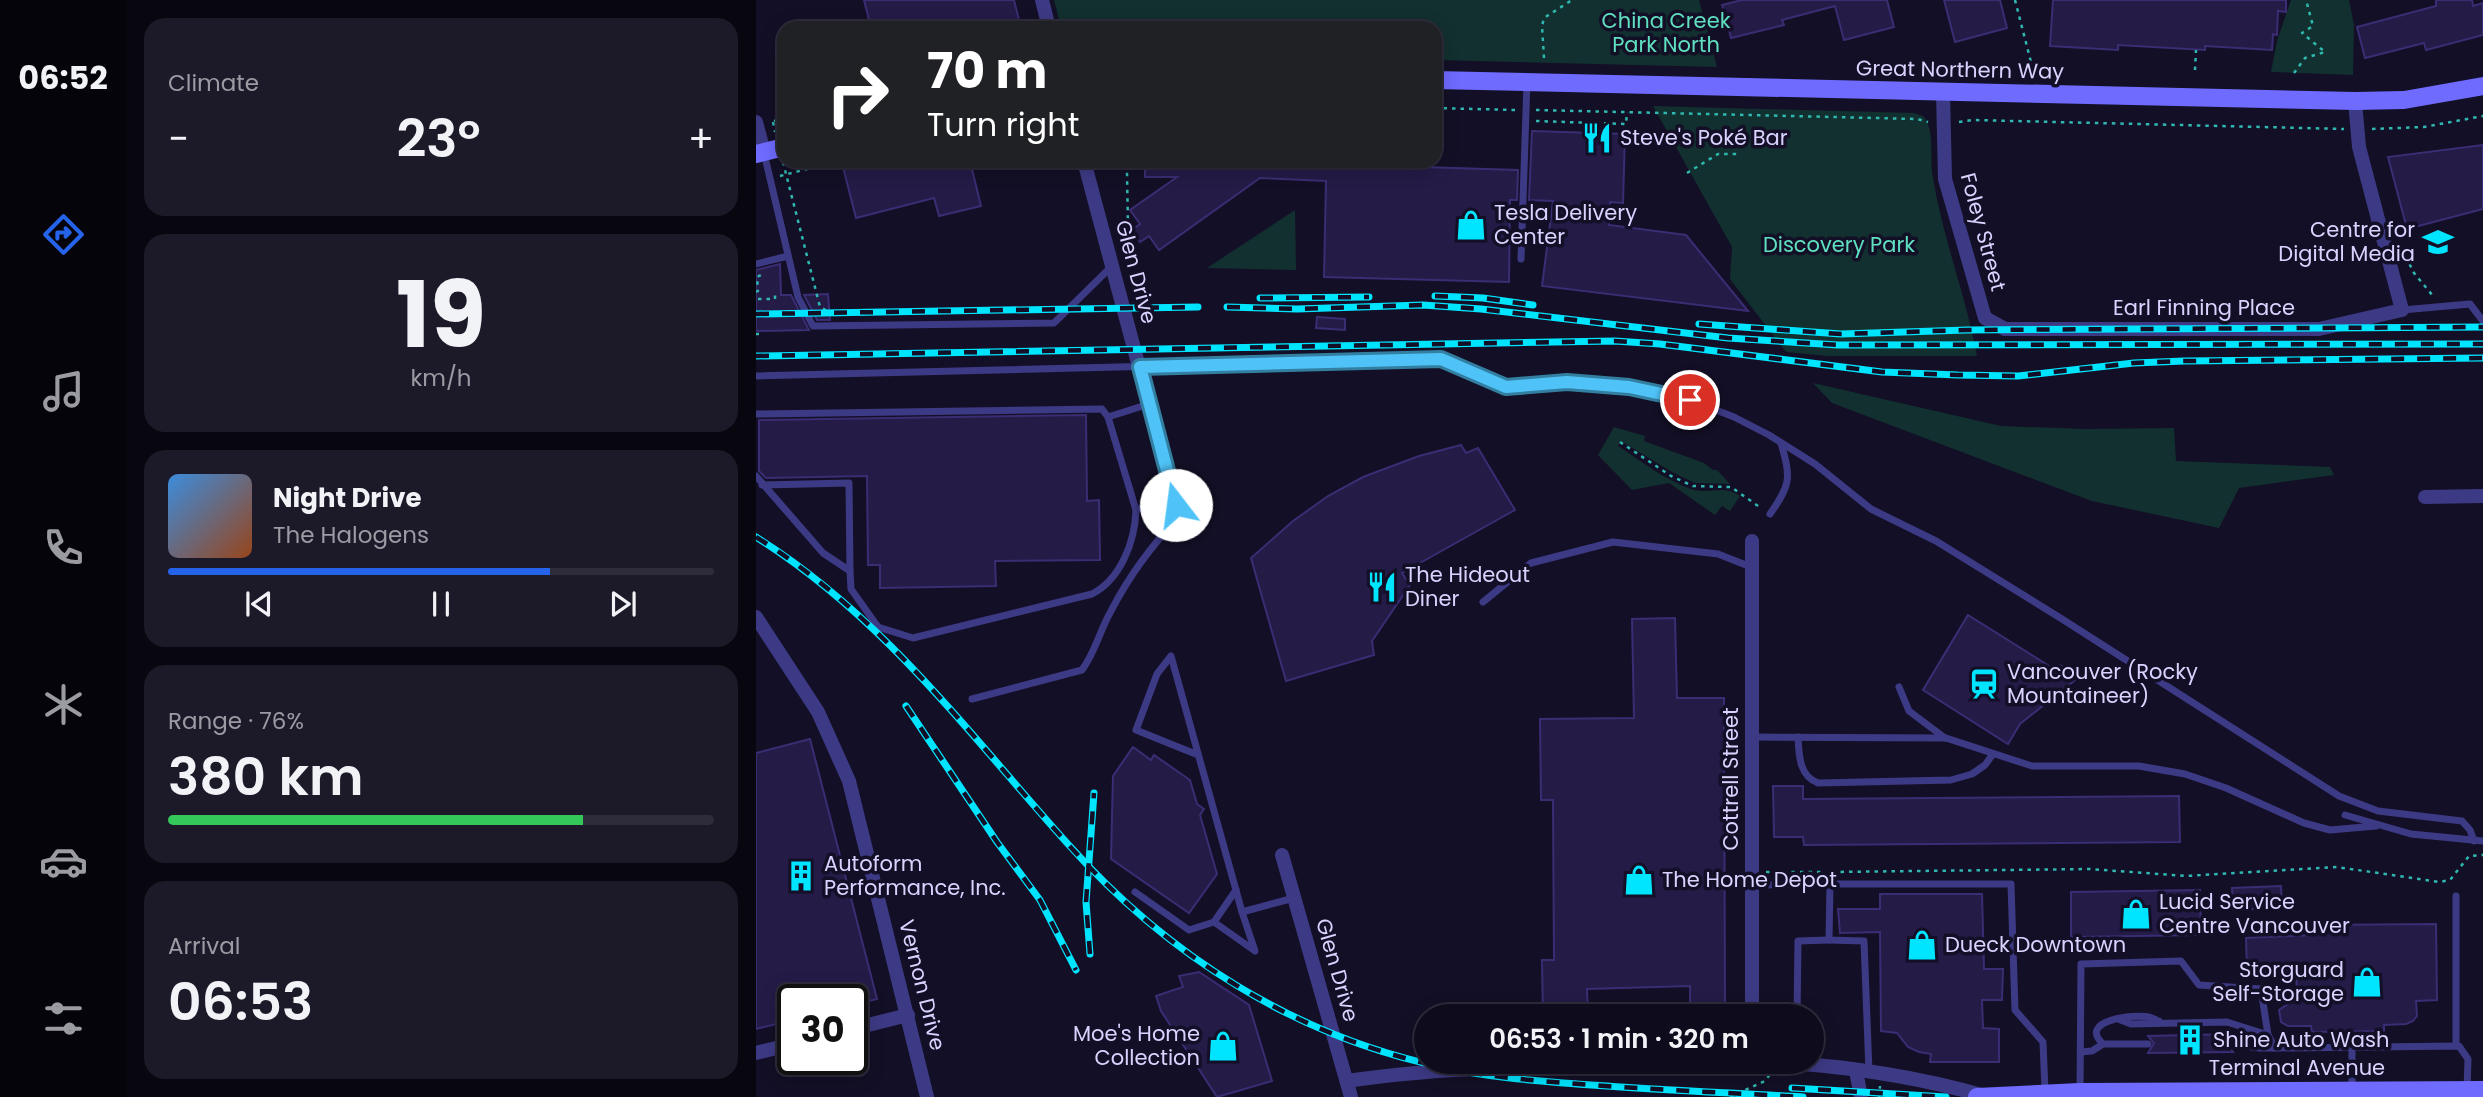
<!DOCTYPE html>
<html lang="en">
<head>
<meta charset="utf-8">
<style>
  :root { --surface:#0e0b1c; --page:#1c1929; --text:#f1f3f6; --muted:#9b9ba3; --line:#2e2b3b; --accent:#2563eb }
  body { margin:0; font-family:Poppins,sans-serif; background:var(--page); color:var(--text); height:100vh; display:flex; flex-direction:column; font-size:26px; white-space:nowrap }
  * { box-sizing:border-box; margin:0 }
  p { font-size:23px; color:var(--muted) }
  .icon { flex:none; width:38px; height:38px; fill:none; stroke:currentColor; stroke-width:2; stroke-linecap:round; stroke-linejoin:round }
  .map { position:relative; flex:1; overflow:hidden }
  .sheet { display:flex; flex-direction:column; gap:18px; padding:18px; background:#08060f; width:630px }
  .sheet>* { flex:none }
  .banner { position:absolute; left:21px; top:21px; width:665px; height:147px; border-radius:21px; box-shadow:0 4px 18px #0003,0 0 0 2px var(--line); background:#202124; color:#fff; overflow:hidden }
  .speed { position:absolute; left:21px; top:984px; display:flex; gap:14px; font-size:35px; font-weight:700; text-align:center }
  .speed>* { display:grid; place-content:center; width:91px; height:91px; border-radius:50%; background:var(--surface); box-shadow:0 4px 18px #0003,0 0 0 2px var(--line); line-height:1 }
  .speed .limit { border:4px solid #111; border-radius:10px; background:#fff; color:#111 }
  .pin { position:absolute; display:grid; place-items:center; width:60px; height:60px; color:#fff; margin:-30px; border:4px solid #fff; border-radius:50%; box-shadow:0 2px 7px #0007 }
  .me { position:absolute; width:77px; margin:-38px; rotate:345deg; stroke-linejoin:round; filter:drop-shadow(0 0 5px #0008) }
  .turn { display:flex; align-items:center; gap:24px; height:147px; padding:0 35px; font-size:32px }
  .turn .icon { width:91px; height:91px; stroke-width:2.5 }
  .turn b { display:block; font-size:49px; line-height:60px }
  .big { font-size:52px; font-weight:600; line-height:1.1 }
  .sheet .tile { flex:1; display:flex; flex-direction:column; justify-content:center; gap:10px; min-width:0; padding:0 24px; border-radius:21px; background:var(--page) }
  .sheet .dial { align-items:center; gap:0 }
  .dial b { font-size:91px; line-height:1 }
  .song { display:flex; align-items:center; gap:21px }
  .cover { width:84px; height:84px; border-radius:10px; background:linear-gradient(135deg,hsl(210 70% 55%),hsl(20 70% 35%)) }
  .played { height:7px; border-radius:4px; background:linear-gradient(90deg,var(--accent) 70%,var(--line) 70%) }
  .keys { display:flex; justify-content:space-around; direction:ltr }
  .heat { display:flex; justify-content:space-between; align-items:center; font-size:38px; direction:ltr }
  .charge { height:10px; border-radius:5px; background:linear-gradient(90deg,#34c759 76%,var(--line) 0) }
  .trip { position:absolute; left:658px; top:1004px; width:410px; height:70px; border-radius:35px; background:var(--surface); box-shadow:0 4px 18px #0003,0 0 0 2px var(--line); font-weight:600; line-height:70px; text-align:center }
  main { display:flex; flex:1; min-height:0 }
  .tab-bar { display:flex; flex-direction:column; width:126px; justify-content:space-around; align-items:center; background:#06040b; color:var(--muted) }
  .tab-bar .icon { width:49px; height:49px }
  .tab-bar .active { color:var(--accent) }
  .tab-bar b { font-size:32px; color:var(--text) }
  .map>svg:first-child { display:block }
  .green { fill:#12302f }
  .building { fill:#241b47; stroke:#3b2d73; stroke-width:2 }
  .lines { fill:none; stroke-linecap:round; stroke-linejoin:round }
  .path { stroke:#2fb8b0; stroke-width:2.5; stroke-dasharray:3.5 5; stroke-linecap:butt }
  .lane { stroke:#3d3a85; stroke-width:7 }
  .street { stroke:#3d3a85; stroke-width:14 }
  .secondary { stroke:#6f6bff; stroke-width:18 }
  .rail-casing { stroke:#00e5ff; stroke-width:7 }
  .rail { stroke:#130f26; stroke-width:4.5; stroke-dasharray:13; stroke-linecap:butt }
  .route-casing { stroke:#337fa1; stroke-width:18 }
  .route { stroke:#4fc3f7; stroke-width:12 }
  .labels { text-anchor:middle; stroke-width:7; stroke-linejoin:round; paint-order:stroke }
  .park-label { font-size:21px; fill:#5fe0c0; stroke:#130f26 }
  .street-label { font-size:21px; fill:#d9d4ff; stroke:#130f26 }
  .poi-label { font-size:21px; fill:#d9d4ff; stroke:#130f26; text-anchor:start }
</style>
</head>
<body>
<main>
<nav class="tab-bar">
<b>06:52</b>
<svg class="icon active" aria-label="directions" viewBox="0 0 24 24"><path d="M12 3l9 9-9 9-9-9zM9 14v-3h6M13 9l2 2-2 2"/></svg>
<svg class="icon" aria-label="music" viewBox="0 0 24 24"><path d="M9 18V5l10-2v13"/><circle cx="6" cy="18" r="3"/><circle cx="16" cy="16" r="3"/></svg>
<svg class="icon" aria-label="phone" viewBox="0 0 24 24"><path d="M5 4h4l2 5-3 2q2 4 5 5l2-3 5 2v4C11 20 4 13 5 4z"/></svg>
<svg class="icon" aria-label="climate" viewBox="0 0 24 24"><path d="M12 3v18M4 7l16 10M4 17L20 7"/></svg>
<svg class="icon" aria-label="car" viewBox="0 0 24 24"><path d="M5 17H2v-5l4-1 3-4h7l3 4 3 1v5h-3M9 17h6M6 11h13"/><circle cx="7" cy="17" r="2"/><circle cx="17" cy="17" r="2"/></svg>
<svg class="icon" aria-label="filters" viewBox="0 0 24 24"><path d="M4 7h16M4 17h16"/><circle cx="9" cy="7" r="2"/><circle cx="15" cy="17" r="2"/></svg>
</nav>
<section class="sheet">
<div class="tile"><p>Climate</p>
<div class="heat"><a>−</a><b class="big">23°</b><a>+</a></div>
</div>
<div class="tile dial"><b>19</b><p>km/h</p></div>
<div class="tile">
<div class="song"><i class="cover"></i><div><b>Night Drive</b><p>The Halogens</p></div></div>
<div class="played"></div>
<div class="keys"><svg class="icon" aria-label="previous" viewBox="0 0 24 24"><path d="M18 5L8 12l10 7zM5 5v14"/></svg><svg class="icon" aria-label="pause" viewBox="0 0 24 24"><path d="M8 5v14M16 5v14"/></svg><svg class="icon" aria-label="next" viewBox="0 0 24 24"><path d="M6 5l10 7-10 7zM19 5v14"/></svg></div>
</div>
<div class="tile"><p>Range · 76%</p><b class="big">380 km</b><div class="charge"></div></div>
<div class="tile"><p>Arrival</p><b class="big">06:53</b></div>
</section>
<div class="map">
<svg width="1727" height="1097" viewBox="0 0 1727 1097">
  <rect width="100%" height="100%" fill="#130f26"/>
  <g class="green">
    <polygon points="298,0 943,0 961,67 679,60 679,28 305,28"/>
    <polygon points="1535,0 1593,0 1598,25 1597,75 1515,72 1521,41"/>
    <path d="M897,106L1158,113L1167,116C1180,131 1173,158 1177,178C1187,239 1210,296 1221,356H1072L1030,352L974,279L976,247Z"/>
    <polygon points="539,210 540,270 451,268"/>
    <polygon points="1057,383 1245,426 1330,429 1418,428 1420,461 1574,467 1578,475 1483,488 1463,528 1336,501 1076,403"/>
    <path d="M858,427L889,436L888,441L948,463L957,470H961L974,484L939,483L916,472L865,441L862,446C885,461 909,480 935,489C952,495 967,484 984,496L974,511L966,506L959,515L913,483L876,490L842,455Z"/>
  </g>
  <g class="building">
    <polygon points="108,0 258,0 265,28 115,28"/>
    <polygon points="986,0 1131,0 1138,27 1088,40 1079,6 1026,20 1028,25 975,38 966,5"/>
    <polygon points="1188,0 1244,0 1251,28 1199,42"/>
    <polygon points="1297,0 1530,0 1530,12 1522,11 1521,35 1517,34 1516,50 1449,46 1449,50 1362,45 1362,50 1294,46"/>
    <polygon points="1680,0 1716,0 1717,6 1727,3 1727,35 1670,50 1668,43 1609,58 1601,27 1680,6"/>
    <polygon points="776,131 869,134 867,203 854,202 853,225 930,235 992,311 786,286 797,201 773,200"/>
    <polygon points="1727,145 1727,209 1651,229 1632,157"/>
    <polygon points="110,161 214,161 225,206 183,216 178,198 100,218 87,167"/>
    <polygon points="389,161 570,161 570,164 762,170 761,200 754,200 753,282 568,277 570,181 504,178 403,250 393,236 384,242 376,230 384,224 374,210 421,177 389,177"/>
    <polygon points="24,264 25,295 35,295 53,330 0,331 0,270"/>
    <polygon points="72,294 74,320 61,320 48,295"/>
    <polygon points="561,317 589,319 589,330 560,328"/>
    <polygon points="330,415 331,501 343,500 344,560 239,561 240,586 124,588 124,565 112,565 111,476 10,478 3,471 3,420"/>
    <polygon points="705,445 710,453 722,448 759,510 646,573 654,585 616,641 618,655 530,681 495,558 537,521 572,496 607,477 663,456"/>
    <polygon points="1212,615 1298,669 1300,665 1333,669 1264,724 1252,744 1167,690"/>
    <polygon points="919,618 921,698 968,698 969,1017 934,1017 934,986 831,989 832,1017 787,1017 786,960 798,960 797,800 785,800 784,719 878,718 876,619"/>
    <polygon points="54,739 121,999 96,1005 96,999 37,999 37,1020 0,1029 0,753"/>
    <polygon points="377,747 395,760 398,755 434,780 441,804 448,809 444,815 461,874 433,913 355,859 357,776"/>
    <polygon points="1017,786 1047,786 1047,799 1423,796 1424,842 1048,845 1047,837 1018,837"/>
    <polygon points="1525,886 1526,908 1477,910 1476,888"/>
    <polygon points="1444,890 1445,935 1315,937 1315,892"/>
    <polygon points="1124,894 1226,894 1228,969 1247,969 1246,1000 1226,1000 1227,1028 1243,1029 1243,1062 1174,1062 1175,1054 1163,1052 1152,1047 1141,1033 1125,1031 1124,932 1084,933 1082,909 1124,909"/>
    <polygon points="1680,924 1681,1000 1660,1001 1661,1016 1657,1021 1650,1024 1628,1025 1628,1031 1556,1032 1555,1026 1532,1026 1525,1022 1523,1010 1541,998 1540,970 1491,973 1490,938 1557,935 1557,925"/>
    <polygon points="443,972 493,1005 516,1081 461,1097 405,1011 400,996 427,987 423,976"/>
    <polygon points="1477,1034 1477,1038 1471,1044 1477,1052 1392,1053 1398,1043 1392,1036"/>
  </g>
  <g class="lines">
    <g class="path">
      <polyline points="1259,0 1276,66"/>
      <polyline points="788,58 786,26 788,18 816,0"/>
      <polyline points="1439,70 1440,50"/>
      <polyline points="1538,73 1549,58 1569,52 1546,33 1557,26 1550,0"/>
      <polyline points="679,108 760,110"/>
      <polyline points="780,110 1161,119 1172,122"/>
      <polyline points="18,121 28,119"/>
      <polyline points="780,121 870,124 871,112"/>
      <polyline points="17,122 19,132"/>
      <polyline points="1203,122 1217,120 1588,129"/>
      <polyline points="1616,129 1668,127 1727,116"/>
      <polyline points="27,162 64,307 77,314"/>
      <polyline points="348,163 362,163"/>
      <polyline points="931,173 962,154 984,154"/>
      <polyline points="24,176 82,161"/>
      <polyline points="366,243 372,230 371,172"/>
      <polyline points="1646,249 1658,273 1677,296"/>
      <polyline points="0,292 2,291 1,277 5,275"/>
      <polyline points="2,299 19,299 19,295"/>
      <polyline points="0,334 3,334"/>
      <polyline points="864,442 915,476 937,486 975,487 1005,508"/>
      <polyline points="1010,872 1066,872"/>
      <polyline points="1076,872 1334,869 1430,876 1581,867 1683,882 1694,880 1713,856 1727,855"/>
      <polyline points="974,1097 1009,1081 1015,1073"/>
      <polyline points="1123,1097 1124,1086"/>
    </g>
    <g class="lane">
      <polyline points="8,153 42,297 57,326 298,323 356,266"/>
      <polyline points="765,259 771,82"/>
      <polyline points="0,264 32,256"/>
      <polyline points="1646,310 1714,304 1727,321"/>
      <polyline points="0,376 685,359 750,387 812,382 873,387 934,400 978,417 1013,435 1059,464 1115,509 1180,541 1306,619 1583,796 1622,811 1706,821 1714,830 1718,841"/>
      <polyline points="0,414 346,409 352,417 380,510"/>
      <polyline points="352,417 393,404"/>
      <path d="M0,476L67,553L94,571L95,589L122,627L157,638L336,594C365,579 379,541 380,510L418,498"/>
      <polyline points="6,485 93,483 94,571"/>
      <path d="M1014,514C1035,484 1035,478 1025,443"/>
      <polyline points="727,602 775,563 857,542 962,554 995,567"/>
      <polyline points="1143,687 1153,711 1189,738"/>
      <path d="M216,699L326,670C339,653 344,630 355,611C373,576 396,545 423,517"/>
      <polyline points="997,737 1190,738 1276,766 1383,766 1429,774 1470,788 1548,823 1574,830 1620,826"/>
      <path d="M1042,737C1043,755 1043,776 1062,783L1195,780L1216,774L1229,765L1237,754"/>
      <polyline points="442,755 380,730 401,674 415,656 486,912 538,898"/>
      <polyline points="1589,815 1655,834 1727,841"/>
      <polyline points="1074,884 1255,884 1259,1010 1287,1042 1289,1091"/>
      <polyline points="996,885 1074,884 1073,940 1108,941 1113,1072"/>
      <polyline points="379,892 433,930 458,922 480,890"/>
      <polyline points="1700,896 1700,1046"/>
      <polyline points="458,922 499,951 486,912"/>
      <polyline points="1041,1017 1042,941 1073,940"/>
      <polyline points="1362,1019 1375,1024 1471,1022 1512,1035"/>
      <path d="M1392,1044H1347C1321,1020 1379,1014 1393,1017C1394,1017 1402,1021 1403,1021"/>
      <polyline points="1477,1044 1503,1048 1519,1048"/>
      <polyline points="1325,1052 1336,1051 1347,1044"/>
      <polyline points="1324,1091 1325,964 1425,961 1443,985 1505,989 1512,1035 1519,1048 1703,1046 1712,1059 1711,1090"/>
      <polyline points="1596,1091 1596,1046"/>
    </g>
    <g class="street">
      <polyline points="286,0 293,28"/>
      <polyline points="1187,92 1189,179 1229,318 1249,329 1563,329 1646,310 1603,147 1599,101"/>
      <polyline points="0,122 8,152"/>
      <polyline points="328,161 423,517"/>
      <polyline points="1669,497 1727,496"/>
      <polyline points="996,541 996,1017"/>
      <polyline points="0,617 62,712 93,781 171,1097"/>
      <polyline points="526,855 595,1097"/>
      <polyline points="96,1029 152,1015"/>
      <polyline points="0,1053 37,1044"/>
      <path d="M1020,1062C1090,1066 1162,1077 1229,1096"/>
      <polyline points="1100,1071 1105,1097"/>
      <path d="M591,1081C716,1062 844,1067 971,1065L988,1062"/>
    </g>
    <g class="secondary">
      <polyline points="679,80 1599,101 1648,100 1727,86"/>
      <polyline points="0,154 28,147"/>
      <polyline points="1221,1097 1324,1092 1727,1090"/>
    </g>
    <g class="rail-casing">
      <g id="rail">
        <polyline points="679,296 727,298 777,305"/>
        <polyline points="504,298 613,297"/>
        <polyline points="471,307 541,309 667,305 725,309 972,338 1082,345 1727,344"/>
        <polyline points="0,314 442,307"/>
        <polyline points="943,324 1085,334 1211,330 1727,327"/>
        <polyline points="0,356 859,341 904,344 1126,372 1202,375 1262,376 1378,363 1428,361 1727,358"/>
        <path d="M0,537C127,616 213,734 311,843C411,955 538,1036 686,1067C735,1078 785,1081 835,1085C906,1090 977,1093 1047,1097"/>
        <polyline points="150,706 241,842 284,900 320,970"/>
        <polyline points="334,954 330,902 338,793"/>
        <polyline points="1036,1088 1190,1097"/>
      </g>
    </g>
    <use href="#rail" class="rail"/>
  </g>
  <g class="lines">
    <g class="route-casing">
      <polyline id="route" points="420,505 384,367 685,359 750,387 811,382 873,387 934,400"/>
    </g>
    <use href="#route" class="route"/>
  </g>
  <defs>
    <g id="restaurant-bare" transform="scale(2.415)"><path d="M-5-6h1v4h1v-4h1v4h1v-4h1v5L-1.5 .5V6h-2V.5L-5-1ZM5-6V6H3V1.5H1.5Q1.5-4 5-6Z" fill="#00e5ff" stroke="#130f26" stroke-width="2.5" paint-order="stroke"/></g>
    <g id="shop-bare" transform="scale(2.415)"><path d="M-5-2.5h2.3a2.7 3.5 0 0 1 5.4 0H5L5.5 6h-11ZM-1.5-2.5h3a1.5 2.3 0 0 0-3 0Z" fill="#00e5ff" stroke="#130f26" stroke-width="2.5" paint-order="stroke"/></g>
    <g id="university-bare" transform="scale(2.415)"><path d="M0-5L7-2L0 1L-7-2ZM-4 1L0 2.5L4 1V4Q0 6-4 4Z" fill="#00e5ff" stroke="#130f26" stroke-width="2.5" paint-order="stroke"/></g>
    <g id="station-bare" transform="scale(2.415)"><path d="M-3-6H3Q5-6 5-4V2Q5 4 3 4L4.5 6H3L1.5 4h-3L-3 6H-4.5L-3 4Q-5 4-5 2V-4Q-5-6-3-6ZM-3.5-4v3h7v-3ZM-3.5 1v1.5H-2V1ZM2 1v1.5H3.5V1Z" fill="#00e5ff" stroke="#130f26" stroke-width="2.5" paint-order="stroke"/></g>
    <g id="building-bare" transform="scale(2.415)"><path d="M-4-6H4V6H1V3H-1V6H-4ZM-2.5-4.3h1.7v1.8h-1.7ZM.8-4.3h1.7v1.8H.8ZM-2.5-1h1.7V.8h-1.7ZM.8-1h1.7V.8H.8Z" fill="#00e5ff" stroke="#130f26" stroke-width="2.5" paint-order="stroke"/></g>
  </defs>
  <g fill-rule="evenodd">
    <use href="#restaurant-bare" x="841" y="138"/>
    <use href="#shop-bare" x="715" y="225"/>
    <use href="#university-bare" x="1682" y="242"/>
    <use href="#restaurant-bare" x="626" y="587"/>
    <use href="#station-bare" x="1228" y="684"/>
    <use href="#building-bare" x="45" y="876"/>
    <use href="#shop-bare" x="883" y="880"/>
    <use href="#shop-bare" x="1380" y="914"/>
    <use href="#shop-bare" x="1166" y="945"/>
    <use href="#shop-bare" x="1611" y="982"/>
    <use href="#building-bare" x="1434" y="1040"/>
    <use href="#shop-bare" x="467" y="1046"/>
  </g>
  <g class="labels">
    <g class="park-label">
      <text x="910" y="28">China Creek<tspan x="910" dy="24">Park North</tspan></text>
      <text x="1083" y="252">Discovery Park</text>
    </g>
    <g class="street-label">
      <text transform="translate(1204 70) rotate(1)" y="7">Great Northern Way</text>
      <text transform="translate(1227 232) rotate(75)" y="7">Foley Street</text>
      <text transform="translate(380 272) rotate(75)" y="7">Glen Drive</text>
      <text x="1448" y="315">Earl Finning Place</text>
      <text transform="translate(975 779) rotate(-90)" y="7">Cottrell Street</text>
      <text transform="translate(581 970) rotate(74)" y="7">Glen Drive</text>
      <text transform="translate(166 985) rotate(76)" y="7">Vernon Drive</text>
      <text x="1541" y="1075">Terminal Avenue</text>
    </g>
    <g class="poi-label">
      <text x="864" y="145">Steve's Poké Bar</text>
      <text x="738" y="220">Tesla Delivery<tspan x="738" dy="24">Center</tspan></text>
      <text x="1659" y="237" text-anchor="end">Centre for<tspan x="1659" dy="24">Digital Media</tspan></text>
      <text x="649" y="582">The Hideout<tspan x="649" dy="24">Diner</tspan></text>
      <text x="1251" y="679">Vancouver (Rocky<tspan x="1251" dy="24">Mountaineer)</tspan></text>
      <text x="68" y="871">Autoform<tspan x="68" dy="24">Performance, Inc.</tspan></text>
      <text x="906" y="887">The Home Depot</text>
      <text x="1403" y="909">Lucid Service<tspan x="1403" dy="24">Centre Vancouver</tspan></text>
      <text x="1189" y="952">Dueck Downtown</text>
      <text x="1588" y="977" text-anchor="end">Storguard<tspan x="1588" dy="24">Self-Storage</tspan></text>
      <text x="444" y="1041" text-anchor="end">Moe's Home<tspan x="444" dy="24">Collection</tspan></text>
      <text x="1457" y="1047">Shine Auto Wash</text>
    </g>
  </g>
</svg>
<div class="speed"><div class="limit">30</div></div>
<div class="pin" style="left:934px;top:400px;background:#d93025"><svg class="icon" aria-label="arrive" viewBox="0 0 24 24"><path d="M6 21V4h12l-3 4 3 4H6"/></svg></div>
<svg class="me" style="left:420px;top:505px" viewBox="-20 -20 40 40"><circle r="19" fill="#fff"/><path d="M0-13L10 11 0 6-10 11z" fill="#4fc3f7"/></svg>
<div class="trip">06:53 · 1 min · 320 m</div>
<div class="banner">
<div class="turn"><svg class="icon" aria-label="right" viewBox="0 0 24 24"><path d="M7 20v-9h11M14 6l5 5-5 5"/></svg><div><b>70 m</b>Turn right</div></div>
</div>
</div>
</main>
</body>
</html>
